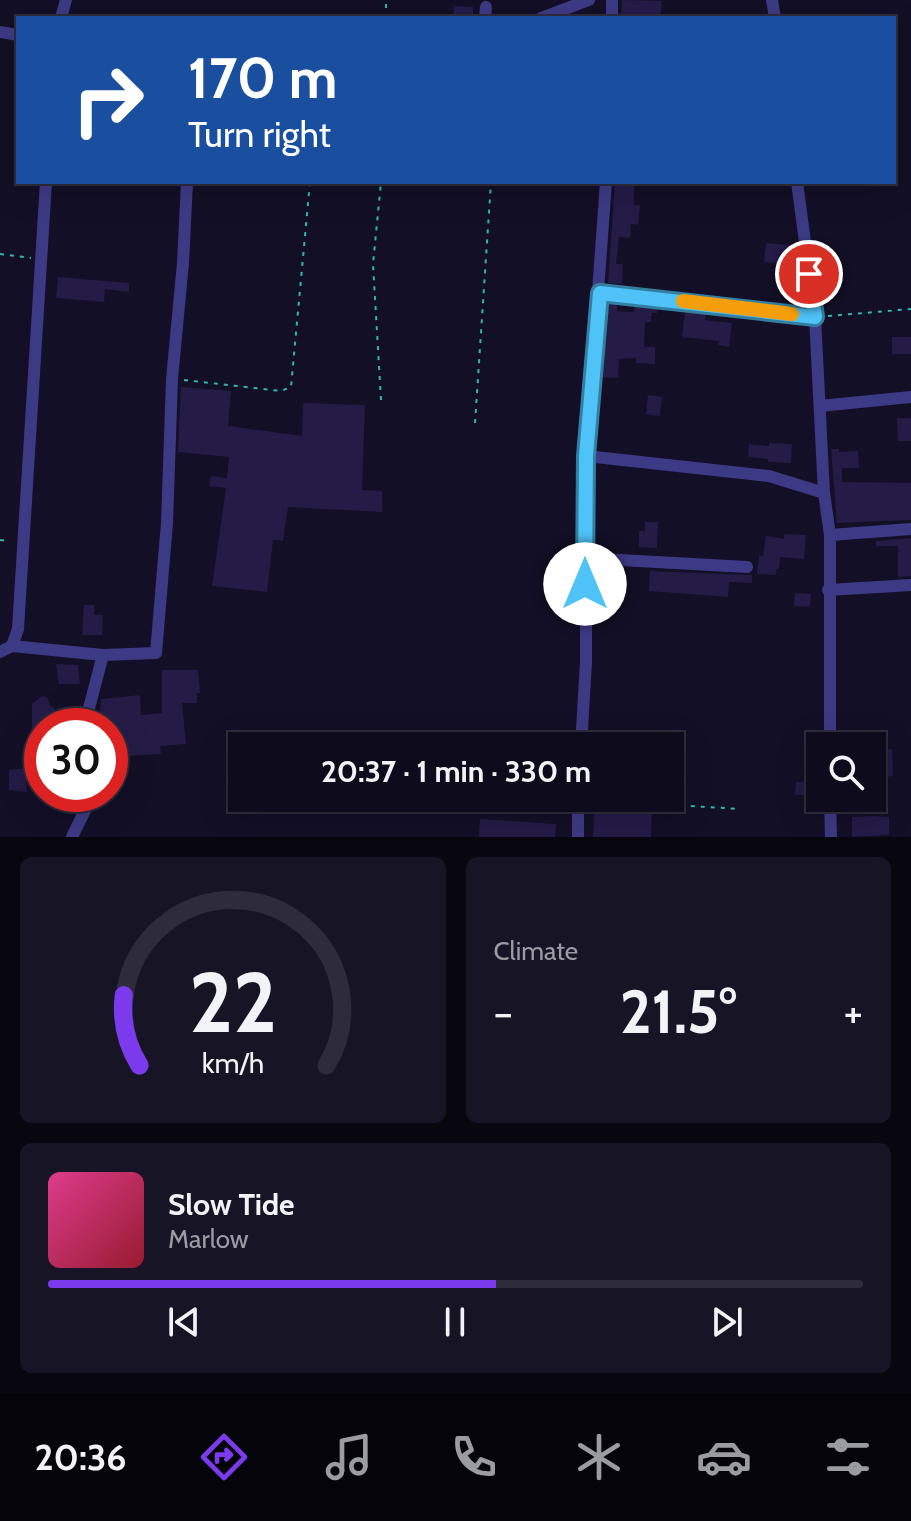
<!DOCTYPE html>
<html lang="en">
<head>
<meta charset="utf-8">
<style>
  :root { --surface:#0e0b1c; --page:#171425; --text:#f1f3f6; --muted:#9b9ba3; --line:#2e2b3b; --accent:#7c3aed }
  body { margin:0; font-family:Cabin,sans-serif; background:var(--page); color:var(--text); height:100vh; display:flex; flex-direction:column; font-size:30px; white-space:nowrap }
  * { box-sizing:border-box; margin:0 }
  p { font-size:26px; color:var(--muted) }
  .icon { flex:none; width:44px; height:44px; fill:none; stroke:currentColor; stroke-width:2; stroke-linecap:round; stroke-linejoin:round }
  .map { position:relative; height:837px; overflow:hidden }
  .drawer { display:flex; flex-direction:column; gap:20px; padding:20px; background:#08060f; flex:1 }
  .drawer>* { flex:none }
  .top-card { position:absolute; left:16px; top:16px; width:880px; height:168px; border-radius:0px; box-shadow:0 8px 32px #0002,0 0 0 2px var(--line); background:#1a4fa0; color:#fff; overflow:hidden }
  .fabs { position:absolute; left:806px; top:732px; display:grid; gap:16px }
  .fabs a { display:grid; place-items:center; width:80px; height:80px; border-radius:0px; background:var(--surface); box-shadow:0 8px 32px #0002,0 0 0 2px var(--line); font-size:40px }
  .speed { position:absolute; left:24px; top:708px; display:flex; gap:16px; font-size:40px; font-weight:700; text-align:center }
  .speed>* { display:grid; place-content:center; width:104px; height:104px; border-radius:50%; background:var(--surface); box-shadow:0 8px 32px #0002,0 0 0 2px var(--line); line-height:1 }
  .speed .limit { border:12px solid #d22; background:#fff; color:#111 }
  .pin { position:absolute; display:grid; place-items:center; width:68px; height:68px; color:#fff; margin:-34px; border:4px solid #fff; border-radius:50%; box-shadow:0 2px 8px #0007 }
  .me { position:absolute; width:88px; margin:-44px; rotate:0deg; stroke-linejoin:round; filter:drop-shadow(0 0 6px #0008) }
  .turn { display:flex; align-items:center; gap:28px; height:168px; padding:0 40px; font-size:36px }
  .turn .icon { width:104px; height:104px; stroke-width:2.5 }
  .turn b { display:block; font-size:56px; line-height:68px }
  .big { font-size:60px; font-weight:800; line-height:1.1 }
  .drawer .card { flex:1; display:flex; flex-direction:column; justify-content:center; gap:12px; min-width:0; padding:0 28px; border-radius:12px; background:var(--page) }
  .drawer .dial { align-items:center; gap:0 }
  .dial svg { height:208px; overflow:visible; fill:none; stroke:var(--line); stroke-width:7; stroke-linecap:round; text-anchor:middle }
  .dial text { fill:var(--text); stroke:none }
  .song { display:flex; align-items:center; gap:24px }
  .cover { width:96px; height:96px; border-radius:12px; background:linear-gradient(135deg,hsl(330 70% 55%),hsl(350 70% 35%)) }
  .played { height:8px; border-radius:4px; background:linear-gradient(90deg,var(--accent) 55%,var(--line) 55%) }
  .keys { display:flex; justify-content:space-around; direction:ltr }
  .heat { display:flex; justify-content:space-between; align-items:center; font-size:44px; direction:ltr }
  .drawer .tiles { flex:1; display:grid; gap:20px; grid-template-columns:1fr 1fr }
  .card:last-child { grid-column:span 2 }
  .trip { position:absolute; left:228px; top:732px; width:456px; height:80px; border-radius:0px; background:var(--surface); box-shadow:0 8px 32px #0002,0 0 0 2px var(--line); font-weight:800; line-height:80px; text-align:center }
  .menu { display:flex; height:128px; justify-content:space-around; align-items:center; background:#06040b; color:var(--muted) }
  .menu .icon { width:56px; height:56px }
  .menu .current { color:var(--accent) }
  .menu b { font-size:36px; color:var(--text) }
  .map>svg:first-child { display:block }
  .building { fill:#241b47 }
  .lines { fill:none; stroke-linecap:round; stroke-linejoin:round }
  .path { stroke:#2fb8b0; stroke-width:2; stroke-dasharray:4 6; stroke-linecap:butt }
  .minor { stroke:#3d3a85; stroke-width:12 }
  .route-casing { stroke:#337fa1; stroke-width:20 }
  .route { stroke:#4fc3f7; stroke-width:14 }
  .slow { stroke:#f59e0b; stroke-width:14 }
</style>
</head>
<body>
<div class="map">
<svg width="911" height="837" viewBox="0 0 911 837">
  <rect width="100%" height="100%" fill="#130f26"/>
  <g class="building">
    <polygon points="622,0 662,1 660,18 621,18"/>
    <polygon points="454,6 473,7 473,18 453,18"/>
    <polygon points="615,182 634,182 634,205 640,205 638,225 631,224 630,238 619,237 616,264 623,264 622,284 608,283"/>
    <polygon points="766,243 788,245 786,264 764,262"/>
    <polygon points="58,277 129,283 129,292 105,289 104,302 56,298"/>
    <polygon points="606,303 617,304 617,311 634,312 635,306 658,308 657,313 652,313 651,322 645,322 644,347 655,347 655,364 636,363 636,358 619,359 618,378 601,377 605,344 603,344"/>
    <polygon points="685,312 706,314 705,320 732,323 729,347 718,345 719,341 682,337"/>
    <rect x="892" y="337" width="19" height="17"/>
    <polygon points="181,387 231,391 228,426 302,436 303,403 365,405 362,490 382,491 382,512 288,507 283,541 273,540 267,592 212,586 226,488 209,486 211,476 227,478 229,457 178,452"/>
    <polygon points="648,395 662,397 660,416 646,414"/>
    <polygon points="897,418 911,418 911,441 898,441"/>
    <polygon points="769,443 792,444 791,463 768,462 768,459 748,457 749,444 769,446"/>
    <polygon points="831,449 839,449 839,452 858,451 859,468 842,468 842,482 911,483 911,520 837,523"/>
    <polygon points="645,522 658,522 657,548 639,547 639,531 645,531"/>
    <polygon points="784,534 806,535 804,559 780,557 779,569 776,569 776,575 757,574 759,556 763,556 766,536 784,539"/>
    <polygon points="911,538 911,576 898,577 898,546 876,546 876,541"/>
    <polygon points="650,571 752,575 752,583 729,582 728,597 649,591"/>
    <polygon points="795,593 811,594 810,607 794,606"/>
    <polygon points="84,605 94,605 94,615 103,615 102,635 82,635"/>
    <polygon points="56,664 78,665 80,684 59,684"/>
    <polygon points="162,670 198,670 200,693 197,693 197,703 182,703 186,744 160,746 161,754 110,757 110,746 117,746 116,726 99,726 101,699 140,695 141,715 162,713"/>
    <polygon points="42,696 47,697 51,707 54,707 54,726 42,726 42,746 32,746 32,704"/>
    <polygon points="892,749 893,776 872,779 872,752"/>
    <polygon points="25,768 27,792 9,790 9,770"/>
    <polygon points="796,782 812,782 812,795 795,795"/>
    <polygon points="595,804 652,806 651,837 593,837"/>
    <polygon points="870,816 889,817 889,835 852,837 852,817"/>
    <polygon points="480,819 556,824 555,837 479,837"/>
  </g>
  <g class="lines">
    <g class="path">
      <polyline points="386,18 386,0"/>
      <polyline points="0,254 31,258"/>
      <polyline points="828,316 911,309"/>
      <polyline points="184,380 281,391 291,387 310,182"/>
      <polyline points="381,400 373,264 381,182"/>
      <polyline points="475,423 491,182"/>
      <polyline points="0,540 10,541"/>
      <polyline points="591,800 740,809"/>
    </g>
    <g class="minor">
      <polyline points="772,0 775,18"/>
      <polyline points="61,18 66,0"/>
      <polyline points="485,18 486,7"/>
      <polyline points="541,18 589,0"/>
      <polyline points="612,18 612,0"/>
      <polyline points="0,32 18,35"/>
      <polyline points="797,182 815,317 824,493 830,535 830,746"/>
      <polyline points="600,293 815,317"/>
      <polyline points="820,406 911,397"/>
      <polyline points="586,456 769,476 824,493"/>
      <polyline points="830,535 911,529"/>
      <polyline points="584,558 747,567"/>
      <polyline points="828,590 911,585"/>
      <polyline points="12,646 18,629 46,182"/>
      <polyline points="0,652 12,646 103,655"/>
      <polyline points="90,726 89,708 103,655 156,653 167,523 172,379 183,263 187,182"/>
      <polyline points="581,746 586,662 586,456 606,182"/>
      <polyline points="830,798 831,837"/>
      <polyline points="72,837 93,794"/>
      <polyline points="578,837 578,798"/>
    </g>
  </g>
  <g class="lines">
    <g class="route-casing">
      <polyline id="route" points="585,584 586,456 600,293 815,317 809,274"/>
    </g>
    <use href="#route" class="route"/>
    <polyline class="slow" points="683,301 792,314"/>
  </g>
</svg>
<div class="fabs">
<a><svg class="icon" aria-label="search" viewBox="0 0 24 24"><circle cx="10" cy="10" r="6"/><path d="M15 15l6 6"/></svg></a>
</div>
<div class="speed"><div class="limit">30</div></div>
<div class="pin" style="left:809px;top:274px;background:#d93025"><svg class="icon" aria-label="arrive" viewBox="0 0 24 24"><path d="M6 21V4h12l-3 4 3 4H6"/></svg></div>
<svg class="me" style="left:585px;top:584px" viewBox="-20 -20 40 40"><circle r="19" fill="#fff"/><path d="M0-13L10 11 0 6-10 11z" fill="#4fc3f7"/></svg>
<div class="trip">20:37 · 1 min · 330 m</div>
<div class="top-card">
<div class="turn"><svg class="icon" aria-label="right" viewBox="0 0 24 24"><path d="M7 20v-9h11M14 6l5 5-5 5"/></svg><div><b>170 m</b>Turn right</div></div>
</div>
</div>
<section class="drawer">
<div class="tiles">
<div class="card dial"><svg viewBox="0 0 100 80">
<path d="M14 69A42 42 0 1 1 86 69"/>
<path d="M14 69A42 42 0 0 1 8 42" stroke="#7c3aed"/>
<text x="50" y="56" font-size="32" font-weight="700">22</text>
<text x="50" y="72" font-size="11">km/h</text>
</svg></div>
<div class="card"><p>Climate</p>
<div class="heat"><a>−</a><b class="big">21.5°</b><a>+</a></div>
</div>
<div class="card">
<div class="song"><i class="cover"></i><div><b>Slow Tide</b><p>Marlow</p></div></div>
<div class="played"></div>
<div class="keys"><svg class="icon" aria-label="previous" viewBox="0 0 24 24"><path d="M18 5L8 12l10 7zM5 5v14"/></svg><svg class="icon" aria-label="pause" viewBox="0 0 24 24"><path d="M8 5v14M16 5v14"/></svg><svg class="icon" aria-label="next" viewBox="0 0 24 24"><path d="M6 5l10 7-10 7zM19 5v14"/></svg></div>
</div>
</div>
</section>
<nav class="menu">
<b>20:36</b>
<svg class="icon current" aria-label="directions" viewBox="0 0 24 24"><path d="M12 3l9 9-9 9-9-9zM9 14v-3h6M13 9l2 2-2 2"/></svg>
<svg class="icon" aria-label="music" viewBox="0 0 24 24"><path d="M9 18V5l10-2v13"/><circle cx="6" cy="18" r="3"/><circle cx="16" cy="16" r="3"/></svg>
<svg class="icon" aria-label="phone" viewBox="0 0 24 24"><path d="M5 4h4l2 5-3 2q2 4 5 5l2-3 5 2v4C11 20 4 13 5 4z"/></svg>
<svg class="icon" aria-label="climate" viewBox="0 0 24 24"><path d="M12 3v18M4 7l16 10M4 17L20 7"/></svg>
<svg class="icon" aria-label="car" viewBox="0 0 24 24"><path d="M5 17H2v-5l4-1 3-4h7l3 4 3 1v5h-3M9 17h6M6 11h13"/><circle cx="7" cy="17" r="2"/><circle cx="17" cy="17" r="2"/></svg>
<svg class="icon" aria-label="filters" viewBox="0 0 24 24"><path d="M4 7h16M4 17h16"/><circle cx="9" cy="7" r="2"/><circle cx="15" cy="17" r="2"/></svg>
</nav>
</body>
</html>
